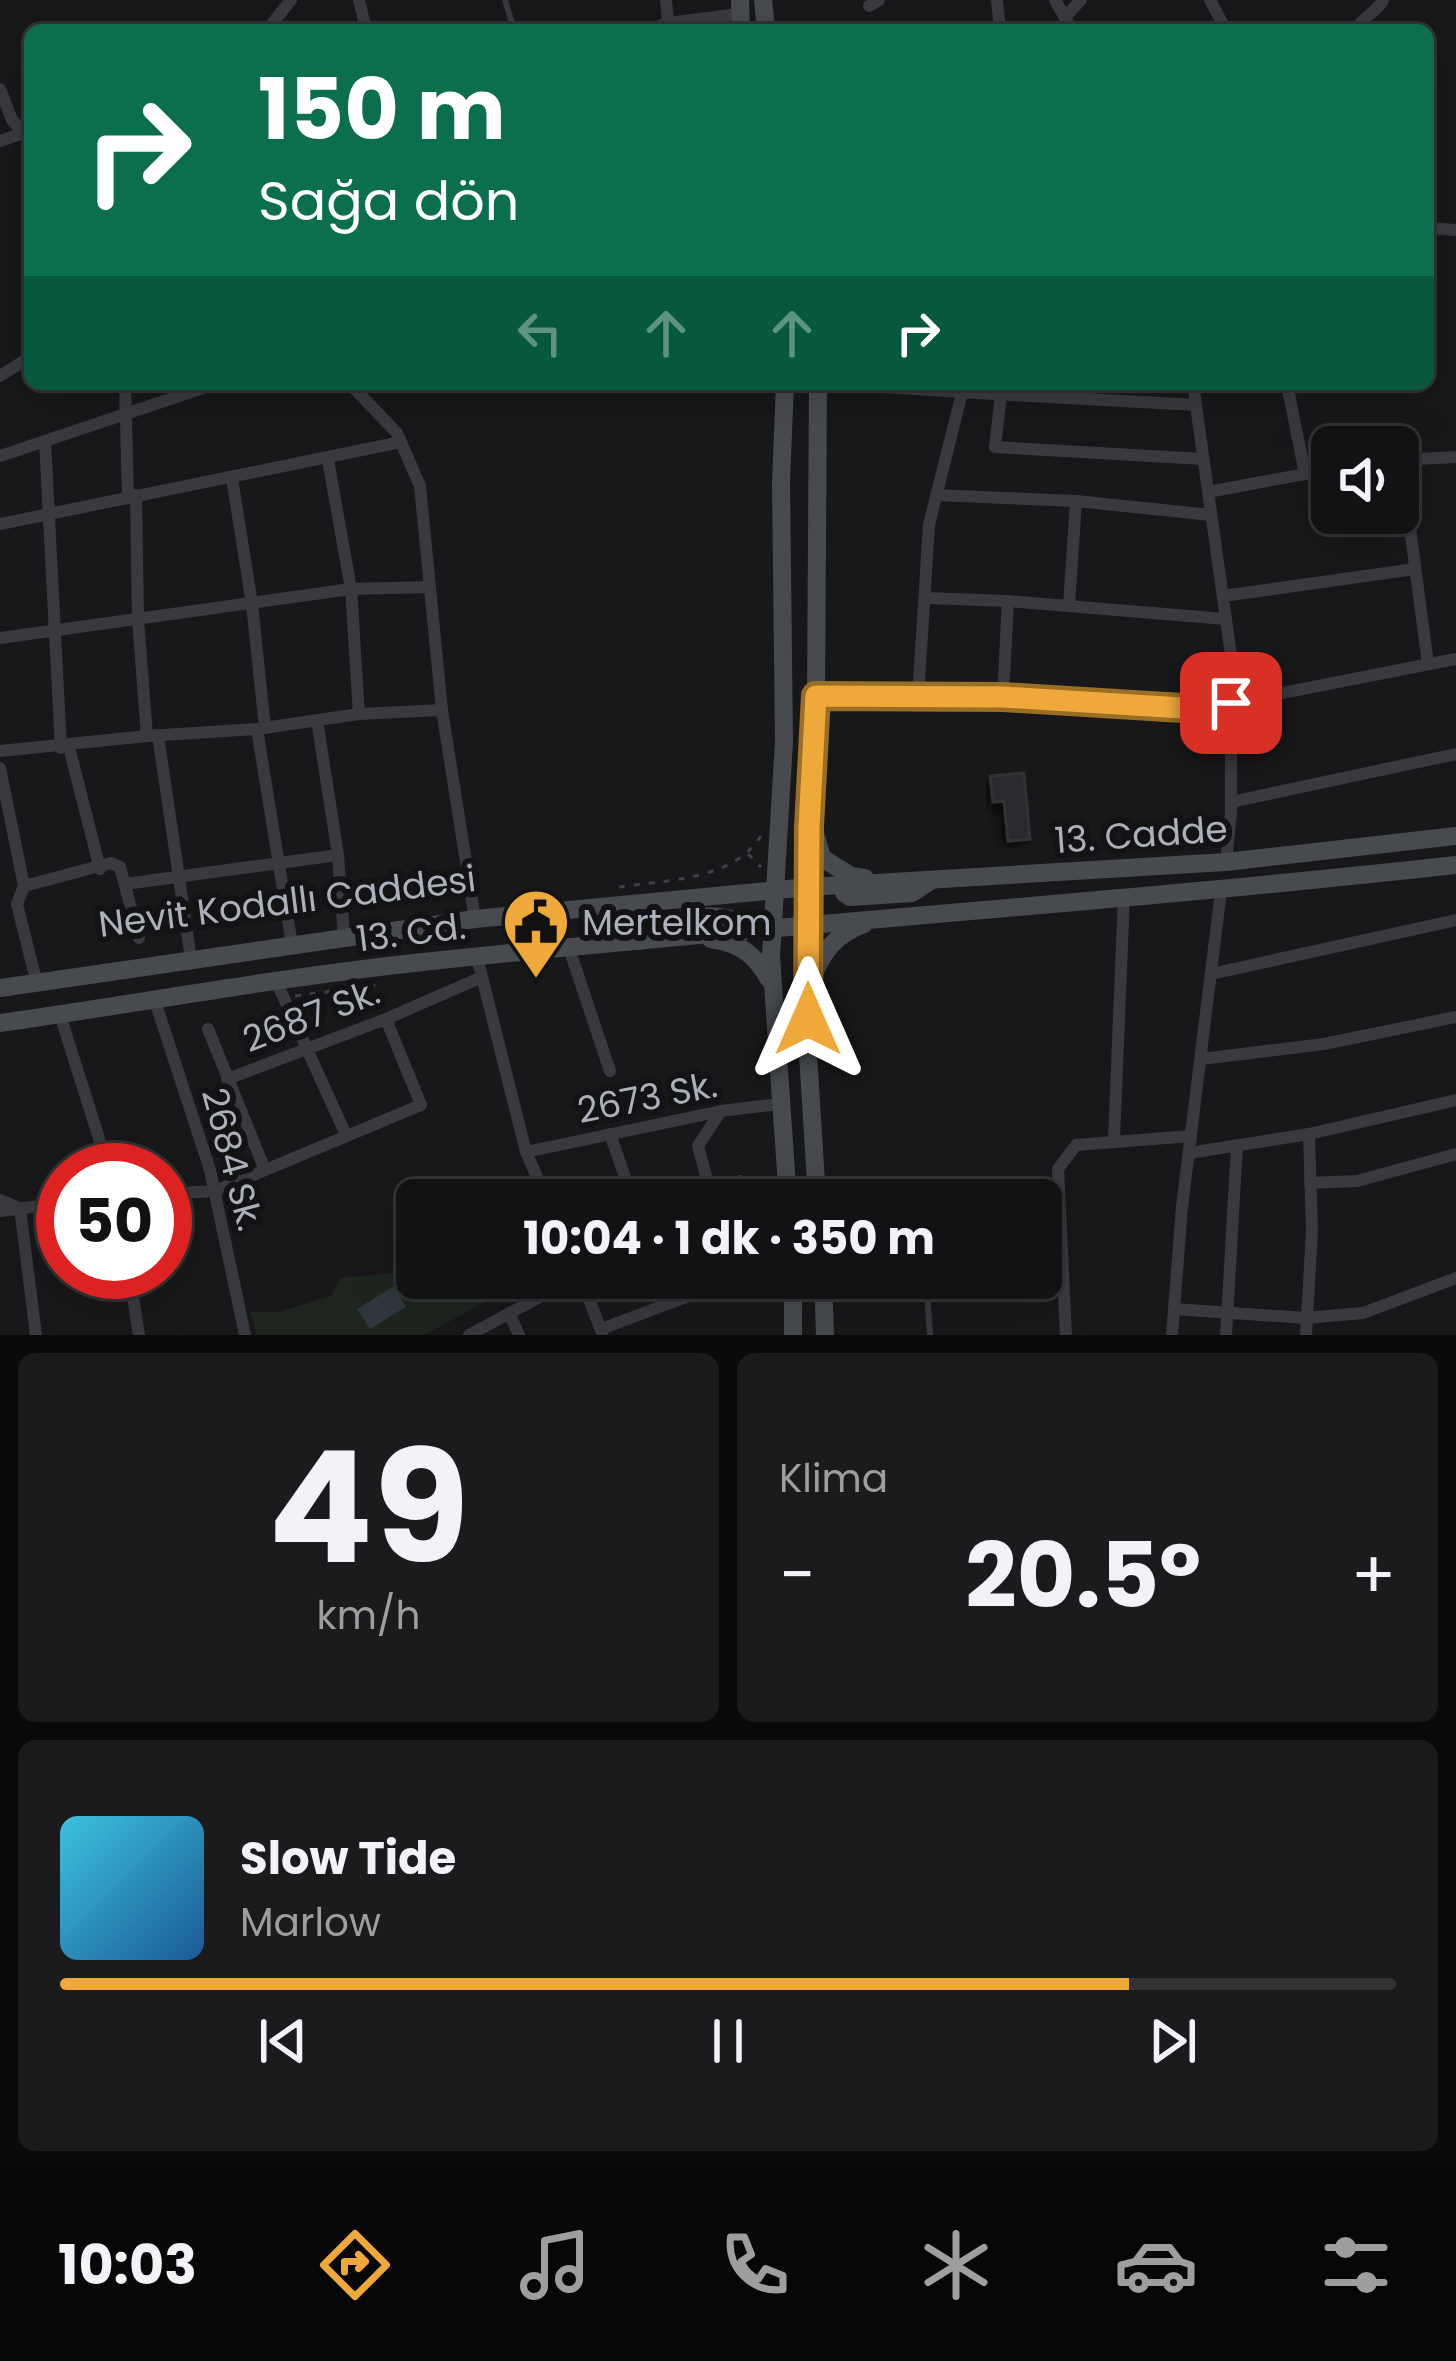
<!DOCTYPE html>
<html lang="tr">
<head>
<meta charset="utf-8">
<style>
  :root { --surface:#121214; --page:#1b1b1d; --text:#f1f3f6; --muted:#9c9ea0; --line:#313234; --accent:#efa93b }
  body { margin:0; font-family:Poppins,sans-serif; background:var(--page); color:var(--text); height:100vh; display:flex; flex-direction:column; font-size:45px; white-space:nowrap }
  * { box-sizing:border-box; margin:0 }
  p { font-size:39px; color:var(--muted) }
  .icon { flex:none; width:66px; height:66px; fill:none; stroke:currentColor; stroke-width:2; stroke-linecap:round; stroke-linejoin:round }
  .map { position:relative; height:1335px; overflow:hidden }
  .details { display:flex; flex-direction:column; gap:18px; padding:18px; background:#0a0a0b; flex:1 }
  .details>* { flex:none }
  .banner { position:absolute; left:24px; top:24px; width:1410px; height:366px; border-radius:18px; box-shadow:0 12px 48px #0002,0 0 0 3px var(--line); background:#0b6e4f; color:#fff; overflow:hidden }
  .fabs { position:absolute; left:1311px; top:426px; display:grid; gap:24px }
  .fabs a { display:grid; place-items:center; width:108px; height:108px; border-radius:18px; background:var(--surface); box-shadow:0 12px 48px #0002,0 0 0 3px var(--line); font-size:60px }
  .speed { position:absolute; left:36px; top:1143px; display:flex; gap:24px; font-size:60px; font-weight:700; text-align:center }
  .speed>* { display:grid; place-content:center; width:156px; height:156px; border-radius:50%; background:var(--surface); box-shadow:0 12px 48px #0002,0 0 0 3px var(--line); line-height:1 }
  .speed .limit { border:18px solid #d22; background:#fff; color:#111 }
  .pin { position:absolute; display:grid; place-items:center; width:102px; height:102px; color:#fff; margin:-51px; border-radius:24px; box-shadow:0 6px 18px #0006 }
  .me { position:absolute; width:132px; margin:-66px; rotate:0deg; stroke-linejoin:round; filter:drop-shadow(0 0 9px #0008) }
  .turn { display:flex; align-items:center; gap:42px; height:252px; padding:0 36px; font-size:54px }
  .turn .icon { width:156px; height:156px; stroke-width:2.5 }
  .turn b { display:block; font-size:84px; line-height:102px }
  .lanes { display:flex; align-items:center; height:114px; padding:0 36px; background:#0003; justify-content:center; gap:60px; direction:ltr }
  .lanes .off { opacity:.35 }
  .big { font-size:90px; font-weight:700; line-height:1.1 }
  .details .tile { flex:1; display:flex; flex-direction:column; justify-content:center; gap:18px; min-width:0; padding:0 42px; border-radius:18px; background:var(--page) }
  .details .dial { align-items:center; gap:0 }
  .dial b { font-size:156px; line-height:1 }
  .song { display:flex; align-items:center; gap:36px }
  .cover { width:144px; height:144px; border-radius:18px; background:linear-gradient(135deg,hsl(190 70% 55%),hsl(210 70% 35%)) }
  .played { height:12px; border-radius:6px; background:linear-gradient(90deg,var(--accent) 80%,var(--line) 80%) }
  .keys { display:flex; justify-content:space-around; direction:ltr }
  .heat { display:flex; justify-content:space-between; align-items:center; font-size:66px; direction:ltr }
  .details .tiles { flex:1; display:grid; gap:18px; grid-template-columns:1fr 1fr }
  .tile:last-child { grid-column:span 2 }
  .trip { position:absolute; left:396px; top:1179px; width:666px; height:120px; border-radius:18px; background:var(--surface); box-shadow:0 12px 48px #0002,0 0 0 3px var(--line); font-weight:700; line-height:120px; text-align:center }
  .tabs { display:flex; height:192px; justify-content:space-around; align-items:center; background:#070708; color:var(--muted) }
  .tabs .icon { width:84px; height:84px }
  .tabs .active { color:var(--accent) }
  .tabs b { font-size:54px; color:var(--text) }
  .map>svg:first-child { display:block }
  .green { fill:#1e251f }
  .water { fill:#2e383e }
  .building { fill:#2b2b2e; stroke:#323236; stroke-width:3; filter:url(#shadow) }
  .lines { fill:none; stroke-linecap:round; stroke-linejoin:round }
  .path { stroke:#3f4146; stroke-width:3; stroke-dasharray:6 9; stroke-linecap:butt }
  .lane { stroke:#393a3f; stroke-width:6 }
  .street { stroke:#393a3f; stroke-width:12 }
  .secondary { stroke:#474a4f; stroke-width:18 }
  .route-casing { stroke:#9b6e26; stroke-width:30 }
  .route { stroke:#efa93b; stroke-width:21 }
  .labels { text-anchor:middle; stroke-width:12; stroke-linejoin:round; paint-order:stroke }
  .street-label { font-size:36px; fill:#abb0ba; stroke:#131315 }
  .poi-label { font-size:36px; fill:#abb0ba; stroke:#131315; text-anchor:start }
</style>
</head>
<body>
<div class="map">
<svg width="1456" height="1335" viewBox="0 0 1456 1335">
  <defs>
    <filter id="shadow"><feDropShadow dx="-5.5" dy="5.5" stdDeviation="6" flood-color="#0009"/></filter>
  </defs>
  <rect width="100%" height="100%" fill="#18181a"/>
  <polygon class="green" points="417,1271 417,1278 522,1278 520,1283 424,1335 257,1335 250,1312 278,1312 331,1296 341,1278"/>
  <polygon class="water" points="394,1286 406,1307 370,1329 357,1309"/>
  <polygon class="building" points="1024,773 1030,839 1008,841 1004,801 993,802 990,776"/>
  <g class="lines">
    <g class="path">
      <polyline points="748,854 761,867"/>
      <path d="M619,887C667,880 736,880 762,834"/>
      <polyline points="295,996 380,985"/>
    </g>
    <g class="lane">
      <polyline points="505,0 514,30"/>
      <polyline points="926,1278 930,1335"/>
      <polyline points="829,1281 880,1278"/>
    </g>
    <g class="street">
      <polyline points="359,0 366,30"/>
      <polyline points="666,0 668,23"/>
      <polyline points="997,0 1000,30"/>
      <polyline points="1055,0 1072,30"/>
      <polyline points="1210,0 1226,30"/>
      <polyline points="869,6 879,0"/>
      <polyline points="1066,16 1081,0"/>
      <polyline points="267,30 291,0"/>
      <polyline points="649,30 668,23 739,14"/>
      <polyline points="1295,30 1299,29"/>
      <path d="M1356,30C1362,16 1376,14 1383,0"/>
      <polyline points="0,89 12,120 30,141"/>
      <polyline points="0,141 23,133"/>
      <polyline points="1428,228 1456,230"/>
      <polyline points="0,376 30,357"/>
      <polyline points="125,384 128,497"/>
      <polyline points="350,384 397,433 420,486 442,710 475,919"/>
      <polyline points="837,384 993,394 995,384"/>
      <polyline points="1193,384 1231,655 1231,813 1226,862"/>
      <polyline points="1287,384 1305,474"/>
      <polyline points="995,394 1196,405"/>
      <polyline points="1001,395 995,447 1203,459"/>
      <polyline points="45,441 61,748"/>
      <polyline points="0,456 215,384"/>
      <polyline points="328,460 351,589 359,714"/>
      <polyline points="1398,460 1456,457"/>
      <polyline points="1401,460 1428,664"/>
      <polyline points="232,478 252,604 265,728"/>
      <polyline points="1208,492 1332,469"/>
      <polyline points="136,495 138,620 147,736"/>
      <polyline points="936,495 1076,501 1211,515"/>
      <polyline points="0,524 401,442"/>
      <polyline points="1223,596 1415,569"/>
      <polyline points="925,598 1008,601 1226,619"/>
      <polyline points="1069,606 1076,501"/>
      <polyline points="0,638 351,589 430,587"/>
      <polyline points="816,696 1003,697 1231,711"/>
      <polyline points="918,697 929,525 962,393"/>
      <polyline points="1003,697 1008,601"/>
      <polyline points="1231,703 1456,659"/>
      <polyline points="317,720 338,855 344,937"/>
      <polyline points="257,729 292,945"/>
      <polyline points="158,735 191,959"/>
      <polyline points="69,747 100,869"/>
      <polyline points="0,751 147,736 257,729 359,714 442,710"/>
      <polyline points="0,768 24,886 17,904 36,980"/>
      <polyline points="1231,802 1456,754"/>
      <polyline points="125,884 338,855"/>
      <polyline points="24,886 111,863 120,867 139,938"/>
      <polyline points="569,948 610,1071"/>
      <polyline points="477,957 526,1152 547,1200"/>
      <polyline points="1211,974 1456,920"/>
      <polyline points="277,983 346,1135"/>
      <polyline points="155,1001 210,1170 245,1335"/>
      <polyline points="60,1015 109,1170"/>
      <polyline points="208,1029 265,1170"/>
      <polyline points="1201,1059 1324,1044 1456,1017"/>
      <polyline points="227,1079 386,1019 482,977"/>
      <polyline points="610,1134 633,1200"/>
      <polyline points="1114,1140 1124,896"/>
      <polyline points="526,1152 721,1111 779,1104"/>
      <polyline points="1189,1153 1309,1134 1456,1100"/>
      <polyline points="1310,1183 1357,1181 1456,1154"/>
      <polyline points="165,1194 215,1191 421,1105 386,1019"/>
      <polyline points="712,1198 698,1146 721,1111"/>
      <polyline points="710,1199 740,1181"/>
      <polyline points="0,1200 20,1208 36,1335"/>
      <polyline points="0,1211 63,1203"/>
      <polyline points="129,1272 139,1335"/>
      <polyline points="581,1278 602,1333"/>
      <polyline points="1174,1309 1305,1318 1363,1313 1456,1278"/>
      <polyline points="509,1313 519,1335"/>
      <polyline points="601,1329 737,1278"/>
      <polyline points="469,1335 575,1278"/>
      <polyline points="1066,1335 1058,1169 1076,1145 1191,1136"/>
      <polyline points="1172,1335 1182,1207 1221,891"/>
      <polyline points="1226,1335 1237,1146"/>
      <polyline points="1306,1335 1312,1231 1309,1134"/>
    </g>
    <g class="secondary">
      <polyline points="740,0 741,30"/>
      <polyline points="763,0 766,30"/>
      <polyline points="785,384 781,482 784,742 771,956 788,1200"/>
      <polyline points="815,833 822,858 851,876 865,878"/>
      <polyline points="844,893 850,897 912,893 932,880"/>
      <path d="M711,939C739,943 755,954 768,978"/>
      <path d="M639,941C669,914 713,910 750,925"/>
      <path d="M812,979C822,952 836,934 864,924"/>
      <polyline points="0,988 475,919 808,887 1226,862 1456,836"/>
      <path d="M0,1023C141,1003 282,977 423,962C767,925 1112,903 1456,865"/>
      <polyline points="817,1200 808,1054 808,989 816,696 818,384"/>
      <polyline points="793,1278 793,1335"/>
      <polyline points="823,1278 825,1335"/>
    </g>
  </g>
  <g class="lines">
    <g class="route-casing">
      <polyline id="route" points="808,1019 809,827 816,696 1003,697 1231,711 1231,703"/>
    </g>
    <use href="#route" class="route"/>
  </g>
  <defs>
    <g id="civic-pin" transform="scale(3.45)"><path d="M0 17L-7.5 6A9.5 9.5 0 1 1 7.5 6Z" fill="#efa93b" stroke="#131315"/><path d="M-.6-6.5H3V-4.5H.6V-3L4-1V1h2V6H-6V1h2V-1L-.6-3ZM-1.2 2.5V6h2.4V2.5Z" fill="#111"/></g>
  </defs>
  <g fill-rule="evenodd">
    <use href="#civic-pin" x="536" y="922"/>
  </g>
  <g class="labels">
    <g class="street-label">
      <text transform="translate(1141 834) rotate(-4)" y="13">13. Cadde</text>
      <text transform="translate(287 901) rotate(-7)" y="13">Nevit Kodallı Caddesi</text>
      <text transform="translate(411 932) rotate(-7)" y="13">13. Cd.</text>
      <text transform="translate(311 1015) rotate(-21)" y="13">2687 Sk.</text>
      <text transform="translate(647 1097) rotate(-11)" y="13">2673 Sk.</text>
      <text transform="translate(233 1159) rotate(75)" y="13">2684 Sk.</text>
    </g>
    <g class="poi-label">
      <text x="582" y="935">Mertelkom</text>
    </g>
  </g>
</svg>
<div class="fabs">
<a><svg class="icon" aria-label="sound" viewBox="0 0 24 24"><path d="M4 9h4l5-4v14l-5-4H4zM17 9q2 3 0 6"/></svg></a>
</div>
<div class="speed"><div class="limit">50</div></div>
<div class="pin" style="left:1231px;top:703px;background:#d93025"><svg class="icon" aria-label="arrive" viewBox="0 0 24 24"><path d="M6 21V4h12l-3 4 3 4H6"/></svg></div>
<svg class="me" style="left:808px;top:1019px" viewBox="-20 -20 40 40"><path d="M0-17L14 15 0 8-14 15z" fill="#efa93b" stroke="#fff" stroke-width="4"/></svg>
<div class="trip">10:04 · 1 dk · 350 m</div>
<div class="banner">
<div class="turn"><svg class="icon" aria-label="right" viewBox="0 0 24 24"><path d="M7 20v-9h11M14 6l5 5-5 5"/></svg><div><b>150 m</b>Sağa dön</div></div>
<div class="lanes"><svg class="icon off" aria-label="left" viewBox="0 0 24 24"><path d="M17 20v-9H6M10 6l-5 5 5 5"/></svg><svg class="icon off" aria-label="ahead" viewBox="0 0 24 24"><path d="M12 20V5M6 11l6-6 6 6"/></svg><svg class="icon off" aria-label="ahead" viewBox="0 0 24 24"><path d="M12 20V5M6 11l6-6 6 6"/></svg><svg class="icon" aria-label="right" viewBox="0 0 24 24"><path d="M7 20v-9h11M14 6l5 5-5 5"/></svg></div>
</div>
</div>
<section class="details">
<div class="tiles">
<div class="tile dial"><b>49</b><p>km/h</p></div>
<div class="tile"><p>Klima</p>
<div class="heat"><a>−</a><b class="big">20.5°</b><a>+</a></div>
</div>
<div class="tile">
<div class="song"><i class="cover"></i><div><b>Slow Tide</b><p>Marlow</p></div></div>
<div class="played"></div>
<div class="keys"><svg class="icon" aria-label="previous" viewBox="0 0 24 24"><path d="M18 5L8 12l10 7zM5 5v14"/></svg><svg class="icon" aria-label="pause" viewBox="0 0 24 24"><path d="M8 5v14M16 5v14"/></svg><svg class="icon" aria-label="next" viewBox="0 0 24 24"><path d="M6 5l10 7-10 7zM19 5v14"/></svg></div>
</div>
</div>
</section>
<nav class="tabs">
<b>10:03</b>
<svg class="icon active" aria-label="directions" viewBox="0 0 24 24"><path d="M12 3l9 9-9 9-9-9zM9 14v-3h6M13 9l2 2-2 2"/></svg>
<svg class="icon" aria-label="music" viewBox="0 0 24 24"><path d="M9 18V5l10-2v13"/><circle cx="6" cy="18" r="3"/><circle cx="16" cy="16" r="3"/></svg>
<svg class="icon" aria-label="phone" viewBox="0 0 24 24"><path d="M5 4h4l2 5-3 2q2 4 5 5l2-3 5 2v4C11 20 4 13 5 4z"/></svg>
<svg class="icon" aria-label="climate" viewBox="0 0 24 24"><path d="M12 3v18M4 7l16 10M4 17L20 7"/></svg>
<svg class="icon" aria-label="car" viewBox="0 0 24 24"><path d="M5 17H2v-5l4-1 3-4h7l3 4 3 1v5h-3M9 17h6M6 11h13"/><circle cx="7" cy="17" r="2"/><circle cx="17" cy="17" r="2"/></svg>
<svg class="icon" aria-label="filters" viewBox="0 0 24 24"><path d="M4 7h16M4 17h16"/><circle cx="9" cy="7" r="2"/><circle cx="15" cy="17" r="2"/></svg>
</nav>
</body>
</html>
